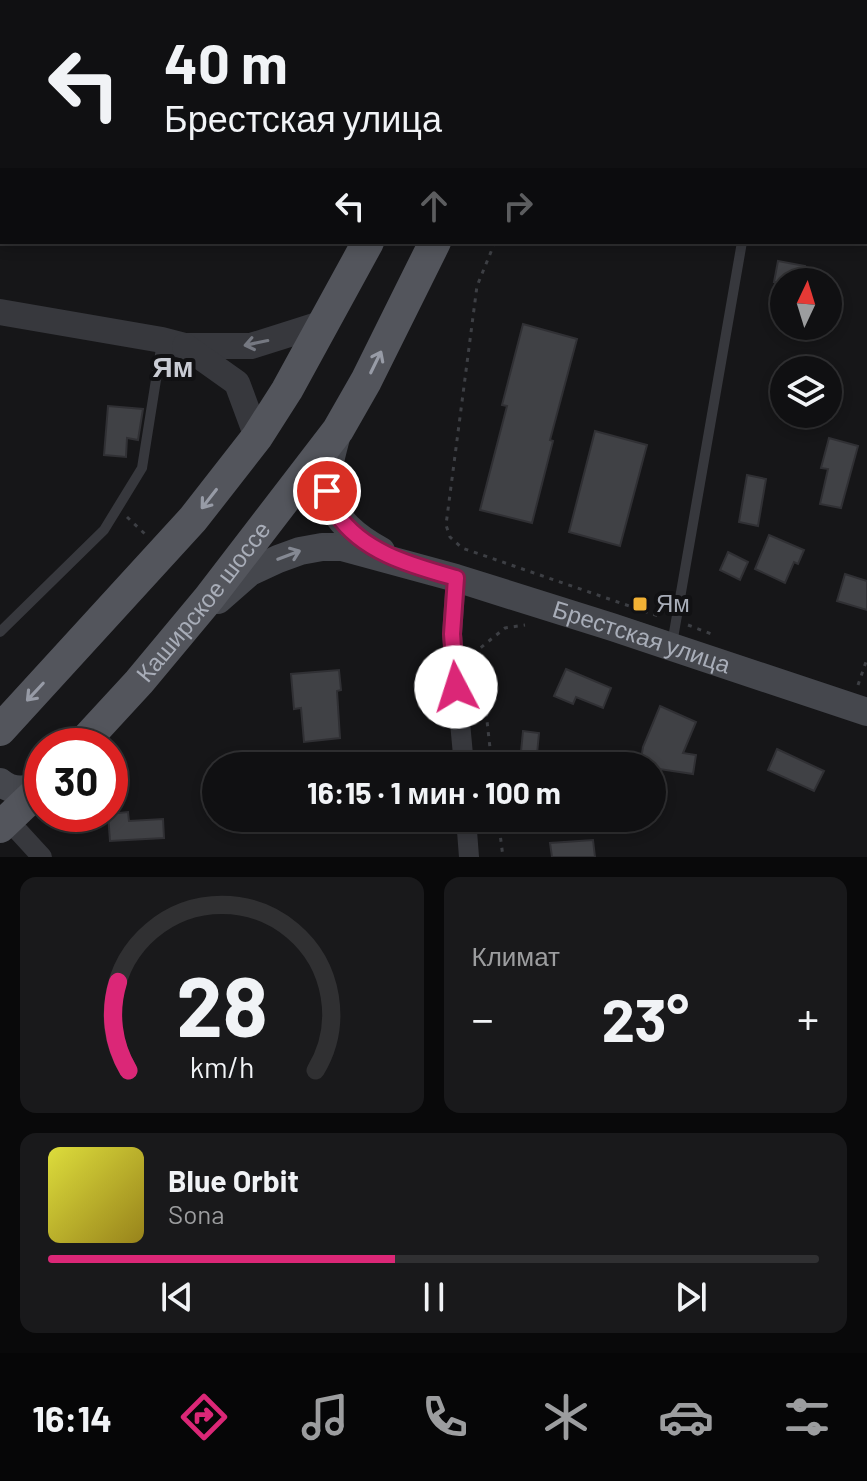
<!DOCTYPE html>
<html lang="ru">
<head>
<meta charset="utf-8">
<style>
  :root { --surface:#101012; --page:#19191b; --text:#f1f3f6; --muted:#9c9d9f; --line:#303032; --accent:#db2777 }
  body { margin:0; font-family:Barlow,sans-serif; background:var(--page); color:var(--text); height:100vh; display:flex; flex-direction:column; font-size:30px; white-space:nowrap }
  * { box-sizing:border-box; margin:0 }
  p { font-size:26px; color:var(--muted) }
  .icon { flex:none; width:44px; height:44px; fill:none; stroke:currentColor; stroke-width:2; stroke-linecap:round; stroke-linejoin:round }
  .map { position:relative; height:857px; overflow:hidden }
  .drawer { display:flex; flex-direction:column; gap:20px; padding:20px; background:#09090a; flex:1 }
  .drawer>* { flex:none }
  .guide { position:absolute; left:0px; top:0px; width:868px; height:244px; box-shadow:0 4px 12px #0003,0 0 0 2px var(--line); background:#101012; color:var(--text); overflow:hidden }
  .needle { width:52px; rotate:4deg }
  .tools { position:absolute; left:770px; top:268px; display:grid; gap:16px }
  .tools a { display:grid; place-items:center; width:72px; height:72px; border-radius:50%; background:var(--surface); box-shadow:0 4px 12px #0003,0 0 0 2px var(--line); font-size:40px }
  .speed { position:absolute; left:24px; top:728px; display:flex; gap:16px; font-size:40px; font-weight:700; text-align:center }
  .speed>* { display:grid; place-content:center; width:104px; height:104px; border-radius:50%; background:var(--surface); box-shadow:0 4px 12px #0003,0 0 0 2px var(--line); line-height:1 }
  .speed .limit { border:12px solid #d22; background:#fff; color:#111 }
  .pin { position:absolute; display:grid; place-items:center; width:68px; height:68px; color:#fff; margin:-34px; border:4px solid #fff; border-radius:50%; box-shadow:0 2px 8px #0007 }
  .me { position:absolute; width:88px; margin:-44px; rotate:355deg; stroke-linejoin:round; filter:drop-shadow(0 0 6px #0008) }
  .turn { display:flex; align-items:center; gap:28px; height:168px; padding:0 32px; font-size:36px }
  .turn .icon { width:104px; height:104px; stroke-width:2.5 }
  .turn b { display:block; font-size:56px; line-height:68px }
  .lanes { display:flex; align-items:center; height:76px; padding:0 32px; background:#0003; justify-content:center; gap:40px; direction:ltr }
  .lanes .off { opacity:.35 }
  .big { font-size:60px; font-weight:700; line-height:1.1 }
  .drawer .widget { flex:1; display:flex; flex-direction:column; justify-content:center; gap:12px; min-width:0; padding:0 28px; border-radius:16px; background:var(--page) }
  .drawer .dial { align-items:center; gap:0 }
  .dial svg { height:208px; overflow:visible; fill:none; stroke:var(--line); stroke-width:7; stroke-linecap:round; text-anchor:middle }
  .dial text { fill:var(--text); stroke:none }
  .song { display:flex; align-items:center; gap:24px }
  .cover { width:96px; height:96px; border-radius:12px; background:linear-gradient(135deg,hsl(60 70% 55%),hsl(50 70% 35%)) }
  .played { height:8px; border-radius:4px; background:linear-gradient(90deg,var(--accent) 45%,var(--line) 45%) }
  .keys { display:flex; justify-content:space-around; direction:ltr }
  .heat { display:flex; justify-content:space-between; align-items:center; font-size:44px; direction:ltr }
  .drawer .tiles { flex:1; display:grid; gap:20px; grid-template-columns:1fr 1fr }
  .widget:last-child { grid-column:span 2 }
  .trip { position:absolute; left:202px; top:752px; width:464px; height:80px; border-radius:40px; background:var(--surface); box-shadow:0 4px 12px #0003,0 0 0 2px var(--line); font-weight:700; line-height:80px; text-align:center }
  .dock { display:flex; height:128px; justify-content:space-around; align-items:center; background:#060607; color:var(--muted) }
  .dock .icon { width:56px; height:56px }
  .dock .active { color:var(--accent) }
  .dock b { font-size:36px; color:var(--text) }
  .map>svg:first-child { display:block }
  .building { fill:#404145; stroke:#303034; stroke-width:2 }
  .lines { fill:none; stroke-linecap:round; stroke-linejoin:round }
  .path { stroke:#3d3f44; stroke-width:3; stroke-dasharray:4 6; stroke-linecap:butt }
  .service { stroke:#37383d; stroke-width:10 }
  .minor { stroke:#37383d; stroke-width:20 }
  .tertiary { stroke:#37383d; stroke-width:26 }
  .secondary { stroke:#45474d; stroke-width:28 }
  .primary { stroke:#53555c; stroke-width:32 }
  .oneway { stroke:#757881 }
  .oneway2 { stroke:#979ba6 }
  .oneway3 { stroke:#858993 }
  .route-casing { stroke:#8e194d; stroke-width:20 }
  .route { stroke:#db2777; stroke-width:14 }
  .poi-dot { fill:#f2b134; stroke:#111113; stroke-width:3 }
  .labels { text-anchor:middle; stroke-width:8; stroke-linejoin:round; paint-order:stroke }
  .street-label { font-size:24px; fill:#a8adb8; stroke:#111113 }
  .poi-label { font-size:24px; fill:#a8adb8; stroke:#111113; text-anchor:start }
  .quarter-label { font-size:28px; font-weight:bold; fill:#c9ccd4; stroke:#111113 }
</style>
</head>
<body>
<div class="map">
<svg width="867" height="857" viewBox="0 0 867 857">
  <rect width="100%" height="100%" fill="#161618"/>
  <g class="building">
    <polygon points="778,261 805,266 802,282 774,282"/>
    <polygon points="523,324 577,339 550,440 553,441 532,523 480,510 507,406 502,405"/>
    <polygon points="108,406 143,409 138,440 127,438 126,457 104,455"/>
    <polygon points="595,431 647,445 620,546 569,532"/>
    <polygon points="829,438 858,446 841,508 820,504 828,469 821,468"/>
    <polygon points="747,475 766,479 758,526 739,522"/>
    <polygon points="769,535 804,550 798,564 794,562 785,583 755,569"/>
    <polygon points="728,552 748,562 740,580 720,570"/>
    <polygon points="845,574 867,581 867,610 837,601"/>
    <polygon points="566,669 611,688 603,708 576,697 573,704 554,696"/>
    <polygon points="339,670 341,690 337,691 340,738 304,742 301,708 294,709 291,674"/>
    <polygon points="660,706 696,722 683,753 696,755 693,774 652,768 652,766 640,766 643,747"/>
    <polygon points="523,731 539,733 537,754 521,752"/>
    <polygon points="777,749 824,771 814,791 768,770"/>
    <polygon points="128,812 129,821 163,819 164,838 110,841 108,814"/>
    <polygon points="593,840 595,857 552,857 550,843"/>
  </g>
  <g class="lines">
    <g class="path">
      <polyline points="774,0 774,2"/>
      <polyline points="556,2 557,0"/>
      <polyline points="866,77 867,77"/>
      <polyline points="495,242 477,286 446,525 450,537 462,548 661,617"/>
      <polyline points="127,517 145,534"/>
      <polyline points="688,625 714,635"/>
      <polyline points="858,685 867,659"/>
      <polyline points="492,766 479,649 505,628 525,625"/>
      <polyline points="498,818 503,857"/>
    </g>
    <g class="service">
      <polyline points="573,2 573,0"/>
      <polyline points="0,632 104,530 142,468 162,342"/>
      <polyline points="672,644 742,242"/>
    </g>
    <g class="minor">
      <polyline points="456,578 452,634 464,766"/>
      <polyline points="466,818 469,857"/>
      <polyline points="8,820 42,857"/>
    </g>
    <g class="tertiary">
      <polyline points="0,312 162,340 185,346 251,346 324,323"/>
      <polyline points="185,346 237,383 257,437"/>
    </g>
    <g class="secondary">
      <path d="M338,430C334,447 324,476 328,492C333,520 358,538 381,551"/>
      <path id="s1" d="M218,600L250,572L278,559L300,551L322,547H342L456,578L612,627L867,712"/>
      <path d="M0,782C13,793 27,790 42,785"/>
    </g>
    <g class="primary">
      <polyline points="462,2 462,0"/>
      <polyline points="528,2 528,0"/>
      <polyline points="0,730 193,519 257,437 287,390 368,242"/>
      <path id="s2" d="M80,746L139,682L209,598L338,430L366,381L435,242"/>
      <polyline points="0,827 42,787"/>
    </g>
  </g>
  <defs><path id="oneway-shaft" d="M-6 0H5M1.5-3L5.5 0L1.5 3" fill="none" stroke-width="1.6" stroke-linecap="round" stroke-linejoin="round" transform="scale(2)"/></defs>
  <use class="oneway" href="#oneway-shaft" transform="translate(256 343) rotate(168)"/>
  <g class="oneway2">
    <use href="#oneway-shaft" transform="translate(376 362) rotate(-64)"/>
    <use href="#oneway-shaft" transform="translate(209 499) rotate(128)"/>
    <use href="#oneway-shaft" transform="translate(35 692) rotate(133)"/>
  </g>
  <use class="oneway3" href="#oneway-shaft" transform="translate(289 555) rotate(-21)"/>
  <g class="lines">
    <g class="route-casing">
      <path id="route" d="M327,491C330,498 332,507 337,514C363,553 414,566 456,578L452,634L456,687"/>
    </g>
    <use href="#route" class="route"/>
  </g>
  <rect class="poi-dot" x="632" y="596" width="16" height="16" rx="4"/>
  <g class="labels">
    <g class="street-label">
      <text dy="8" stroke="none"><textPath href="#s2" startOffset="190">Каширское шоссе</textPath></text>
      <text dy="8" stroke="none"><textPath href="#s1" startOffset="452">Брестская улица</textPath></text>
    </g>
    <g class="poi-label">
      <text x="656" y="612">Ям</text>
    </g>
    <g class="quarter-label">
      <text x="173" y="377">Ям</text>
    </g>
  </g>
</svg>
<div class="tools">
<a><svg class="needle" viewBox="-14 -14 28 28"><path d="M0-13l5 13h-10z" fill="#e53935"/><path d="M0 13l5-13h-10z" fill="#9c9d9f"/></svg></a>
<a><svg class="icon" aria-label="layers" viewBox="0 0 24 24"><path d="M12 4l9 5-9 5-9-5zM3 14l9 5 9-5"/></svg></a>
</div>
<div class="speed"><div class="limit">30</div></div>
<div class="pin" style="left:327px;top:491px;background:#d93025"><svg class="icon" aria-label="arrive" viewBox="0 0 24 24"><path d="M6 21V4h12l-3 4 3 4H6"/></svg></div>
<svg class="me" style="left:456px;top:687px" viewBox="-20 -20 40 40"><circle r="19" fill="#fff"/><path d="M0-13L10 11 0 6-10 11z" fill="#db2777"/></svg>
<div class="trip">16:15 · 1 мин · 100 m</div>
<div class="guide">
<div class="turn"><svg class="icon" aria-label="left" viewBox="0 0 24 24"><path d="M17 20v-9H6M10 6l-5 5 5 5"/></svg><div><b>40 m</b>Брестская улица</div></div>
<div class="lanes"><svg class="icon" aria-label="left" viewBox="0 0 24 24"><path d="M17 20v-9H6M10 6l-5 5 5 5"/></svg><svg class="icon off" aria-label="ahead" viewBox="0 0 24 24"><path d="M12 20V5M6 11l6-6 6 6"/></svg><svg class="icon off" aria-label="right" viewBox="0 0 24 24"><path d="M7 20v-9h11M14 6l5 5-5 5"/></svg></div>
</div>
</div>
<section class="drawer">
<div class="tiles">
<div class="widget dial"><svg viewBox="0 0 100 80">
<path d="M14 69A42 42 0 1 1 86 69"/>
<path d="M14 69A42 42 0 0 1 10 35" stroke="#db2777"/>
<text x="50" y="56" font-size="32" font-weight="700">28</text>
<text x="50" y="72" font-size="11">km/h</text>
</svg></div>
<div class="widget"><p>Климат</p>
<div class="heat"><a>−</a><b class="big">23°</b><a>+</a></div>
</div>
<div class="widget">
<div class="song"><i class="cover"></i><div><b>Blue Orbit</b><p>Sona</p></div></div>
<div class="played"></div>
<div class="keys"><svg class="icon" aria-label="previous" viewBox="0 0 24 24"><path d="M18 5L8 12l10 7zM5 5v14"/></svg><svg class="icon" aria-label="pause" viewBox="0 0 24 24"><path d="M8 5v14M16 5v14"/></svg><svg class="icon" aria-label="next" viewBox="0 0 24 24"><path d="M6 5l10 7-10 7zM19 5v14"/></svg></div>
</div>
</div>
</section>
<nav class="dock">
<b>16:14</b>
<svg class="icon active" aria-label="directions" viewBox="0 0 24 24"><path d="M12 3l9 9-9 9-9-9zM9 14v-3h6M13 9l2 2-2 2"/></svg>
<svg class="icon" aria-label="music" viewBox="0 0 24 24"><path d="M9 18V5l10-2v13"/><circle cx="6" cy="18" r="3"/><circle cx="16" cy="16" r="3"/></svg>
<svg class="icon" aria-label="phone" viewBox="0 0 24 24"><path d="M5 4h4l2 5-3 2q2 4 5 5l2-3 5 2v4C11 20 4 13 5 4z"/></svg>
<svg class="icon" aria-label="climate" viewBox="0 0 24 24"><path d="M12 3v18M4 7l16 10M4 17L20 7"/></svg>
<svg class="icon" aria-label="car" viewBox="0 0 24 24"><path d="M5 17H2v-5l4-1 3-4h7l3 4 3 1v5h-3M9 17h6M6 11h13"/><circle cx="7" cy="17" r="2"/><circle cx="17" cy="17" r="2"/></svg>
<svg class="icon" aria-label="filters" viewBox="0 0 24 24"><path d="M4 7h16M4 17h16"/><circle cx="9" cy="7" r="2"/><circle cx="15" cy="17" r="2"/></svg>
</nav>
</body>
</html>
